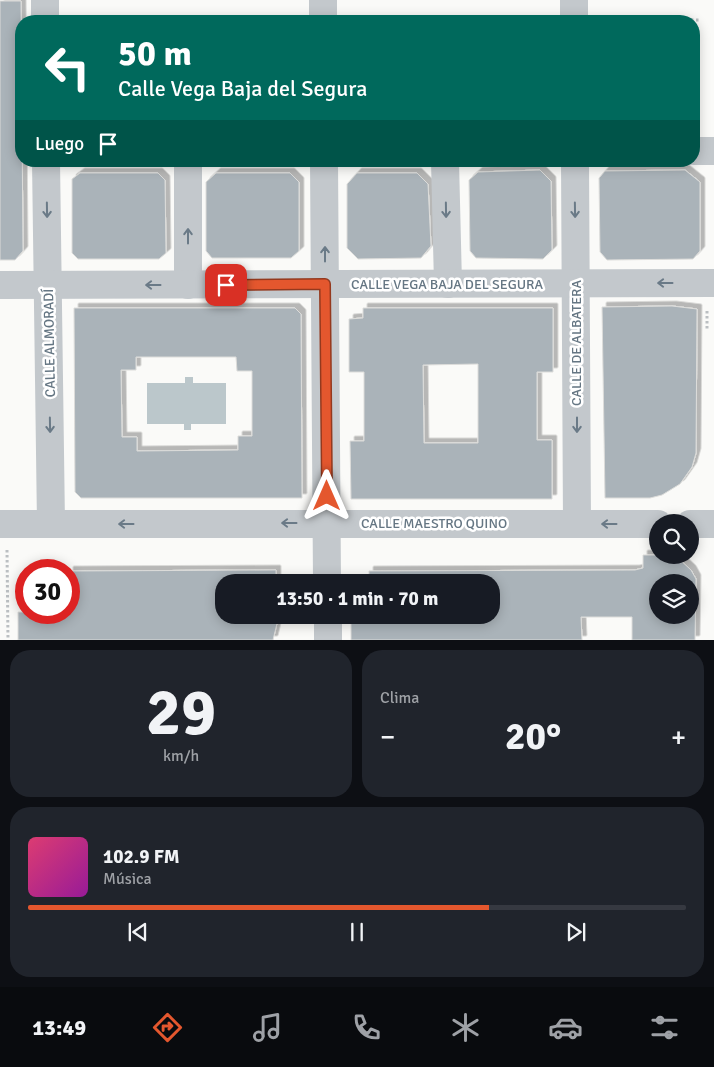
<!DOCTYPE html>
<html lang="es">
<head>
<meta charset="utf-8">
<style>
  :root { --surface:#171b24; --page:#20242c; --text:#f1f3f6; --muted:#9ea1a6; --line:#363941; --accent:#e4572e }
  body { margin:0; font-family:Signika,sans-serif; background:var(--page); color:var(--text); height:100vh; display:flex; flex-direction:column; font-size:19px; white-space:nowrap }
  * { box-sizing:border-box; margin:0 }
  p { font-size:16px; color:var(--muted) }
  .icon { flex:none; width:28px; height:28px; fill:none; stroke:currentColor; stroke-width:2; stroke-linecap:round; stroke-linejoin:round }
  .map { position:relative; height:640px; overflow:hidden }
  .details { display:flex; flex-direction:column; gap:10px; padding:10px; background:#0d0f14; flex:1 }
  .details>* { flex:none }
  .banner { position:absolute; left:15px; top:15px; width:685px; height:152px; border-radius:20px; box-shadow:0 2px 12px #0003; background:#00695c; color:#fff; overflow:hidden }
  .tools { position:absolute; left:649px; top:514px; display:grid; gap:10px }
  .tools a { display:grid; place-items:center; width:50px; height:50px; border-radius:50%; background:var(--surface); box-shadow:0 2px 12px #0003; font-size:25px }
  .speed { position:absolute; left:15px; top:559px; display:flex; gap:10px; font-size:25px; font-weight:700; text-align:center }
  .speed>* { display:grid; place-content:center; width:65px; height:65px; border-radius:50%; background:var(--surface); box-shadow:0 2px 12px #0003; line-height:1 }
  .speed .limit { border:8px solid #d22; background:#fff; color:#111 }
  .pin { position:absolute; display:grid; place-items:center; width:42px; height:42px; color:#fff; margin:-21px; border-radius:10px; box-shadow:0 2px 8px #0006 }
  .me { position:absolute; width:55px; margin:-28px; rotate:0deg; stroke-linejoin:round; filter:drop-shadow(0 0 4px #0008) }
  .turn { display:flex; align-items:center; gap:18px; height:105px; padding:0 20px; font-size:22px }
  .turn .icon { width:65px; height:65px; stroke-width:2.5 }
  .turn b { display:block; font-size:35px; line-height:42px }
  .then { display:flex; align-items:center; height:48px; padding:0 20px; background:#0003; gap:10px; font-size:19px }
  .big { font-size:38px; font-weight:800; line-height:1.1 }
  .details .widget { flex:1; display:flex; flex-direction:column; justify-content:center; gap:8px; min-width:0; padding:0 18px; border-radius:20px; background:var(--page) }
  .details .dial { align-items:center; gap:0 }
  .dial b { font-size:65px; line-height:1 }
  .song { display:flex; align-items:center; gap:15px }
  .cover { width:60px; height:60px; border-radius:8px; background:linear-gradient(135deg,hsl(340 70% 55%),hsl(300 70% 35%)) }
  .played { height:5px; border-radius:2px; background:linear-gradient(90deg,var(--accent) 70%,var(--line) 70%) }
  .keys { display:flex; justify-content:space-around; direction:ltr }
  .heat { display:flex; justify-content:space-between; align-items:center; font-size:28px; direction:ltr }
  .details .tiles { flex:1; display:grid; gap:10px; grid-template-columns:1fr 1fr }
  .widget:last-child { grid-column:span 2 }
  .trip { position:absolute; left:215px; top:574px; width:285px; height:50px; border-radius:20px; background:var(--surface); box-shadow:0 2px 12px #0003; font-weight:800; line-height:50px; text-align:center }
  .tab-bar { display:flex; height:80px; justify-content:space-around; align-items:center; background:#090b0e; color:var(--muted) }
  .tab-bar .icon { width:35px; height:35px }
  .tab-bar .active { color:var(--accent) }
  .tab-bar b { font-size:22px; color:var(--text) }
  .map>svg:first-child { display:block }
  .water { fill:#bbc7cb }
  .building { fill:#aab3b9; stroke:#dcdcda; fill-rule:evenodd; filter:url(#shadow) }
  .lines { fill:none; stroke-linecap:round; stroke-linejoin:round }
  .path { stroke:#bbbfc2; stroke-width:3; stroke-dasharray:2.5 2.5; stroke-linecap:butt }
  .minor { stroke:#c3c8cc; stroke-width:28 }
  .oneway { stroke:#6a7a87 }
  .route-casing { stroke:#94391e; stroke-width:12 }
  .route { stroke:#e4572e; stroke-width:9 }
  .labels { text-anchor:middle; stroke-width:5; stroke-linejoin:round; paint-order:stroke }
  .street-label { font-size:14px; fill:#657683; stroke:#fff }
</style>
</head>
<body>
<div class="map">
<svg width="714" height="640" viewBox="0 0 714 640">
  <defs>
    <filter id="shadow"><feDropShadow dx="4.5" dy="-4.5" stdDeviation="0" flood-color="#0004"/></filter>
  </defs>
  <rect width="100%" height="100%" fill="#fafaf8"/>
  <polygon class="water" points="185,377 193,377 193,383 226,383 226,424 191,424 191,430 184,430 184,424 147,424 147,383 185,383"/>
  <g class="building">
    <polygon points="0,1 21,1 23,251 15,260 0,260"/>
    <polygon points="540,170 551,181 552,250 543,259 476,258 470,251 469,180 478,172"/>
    <polygon points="685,170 700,182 700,251 693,259 607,260 600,252 599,178 605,171"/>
    <polygon points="80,173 158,173 165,180 166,253 159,259 78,259 72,253 72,179"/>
    <polygon points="216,173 290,173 299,182 299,251 291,258 212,258 206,251 206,182"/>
    <polygon points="357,173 417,173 428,184 431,246 421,258 358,259 347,248 347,184"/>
    <polygon points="672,306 697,309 696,453 692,467 680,484 662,495 650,498 605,498 602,307"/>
    <path d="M74,308H295L301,314L302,498H81L75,492ZM136,357H236L237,371H252V436H238V450L137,451V437H122L121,370H136Z"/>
    <path d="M363,308H553V372H537V440H552V499H351L350,441H364V372H349V319L363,318ZM478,364V443H424L423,365Z"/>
    <path d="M643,555H665L679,559L691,570L696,579L695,640H632V617H581L582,640H351V615H491V582H369V571L635,570L643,568ZM658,582H690V615H658Z"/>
    <polygon points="276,570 276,582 224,582 224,615 279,615 273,640 18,640 18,612 69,612 69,571"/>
  </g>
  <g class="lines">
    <g class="path">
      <polyline points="601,20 699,20"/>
      <polyline points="707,311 707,330"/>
      <polyline points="7,550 8,640"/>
    </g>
    <g class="minor">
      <polyline points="45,0 45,21"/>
      <polyline points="323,0 323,21"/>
      <polyline points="574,0 574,21"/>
      <polyline points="694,151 714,151"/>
      <polyline points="46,161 51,524"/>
      <polyline points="188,161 188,285"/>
      <polyline points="324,161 327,582"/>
      <polyline points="445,161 448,284"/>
      <polyline points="575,161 577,524"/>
      <polyline points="0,285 714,283"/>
      <polyline points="0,524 658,524"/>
      <polyline points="690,524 714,524"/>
      <polyline points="328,615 328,640"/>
    </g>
  </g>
  <defs><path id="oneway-shaft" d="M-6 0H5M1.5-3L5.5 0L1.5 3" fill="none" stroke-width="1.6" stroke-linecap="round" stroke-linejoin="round" transform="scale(1.25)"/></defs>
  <g class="oneway">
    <use href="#oneway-shaft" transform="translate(47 210) rotate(89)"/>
    <use href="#oneway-shaft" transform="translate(446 210) rotate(89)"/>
    <use href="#oneway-shaft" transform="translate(575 210) rotate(89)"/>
    <use href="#oneway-shaft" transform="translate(188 236) rotate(-90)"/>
    <use href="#oneway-shaft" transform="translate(325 254) rotate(-90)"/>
    <use href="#oneway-shaft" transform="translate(665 283) rotate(180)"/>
    <use href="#oneway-shaft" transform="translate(153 285) rotate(180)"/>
    <use href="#oneway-shaft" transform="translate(50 425) rotate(89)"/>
    <use href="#oneway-shaft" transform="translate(577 425) rotate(90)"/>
    <use href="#oneway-shaft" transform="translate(289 523) rotate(180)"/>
    <use href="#oneway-shaft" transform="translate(126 524) rotate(180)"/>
    <use href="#oneway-shaft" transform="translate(609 524) rotate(-180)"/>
  </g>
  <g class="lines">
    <g class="route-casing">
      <polyline id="route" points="226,285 325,284 327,496"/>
    </g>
    <use href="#route" class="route"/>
  </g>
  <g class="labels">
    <g class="street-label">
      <text x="447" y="289">CALLE VEGA BAJA DEL SEGURA</text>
      <text transform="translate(49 343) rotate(-91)" y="5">CALLE ALMORADÍ</text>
      <text transform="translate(576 343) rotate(-90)" y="5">CALLE DE ALBATERA</text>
      <text x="434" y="528">CALLE MAESTRO QUINO</text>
    </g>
  </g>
</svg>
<div class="tools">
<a><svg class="icon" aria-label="search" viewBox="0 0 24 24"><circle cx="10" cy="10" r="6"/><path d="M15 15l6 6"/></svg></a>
<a><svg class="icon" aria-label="layers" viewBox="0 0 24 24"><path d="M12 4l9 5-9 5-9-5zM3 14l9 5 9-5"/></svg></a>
</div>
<div class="speed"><div class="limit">30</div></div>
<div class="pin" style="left:226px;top:285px;background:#d93025"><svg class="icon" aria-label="arrive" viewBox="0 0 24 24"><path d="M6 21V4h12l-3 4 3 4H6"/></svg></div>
<svg class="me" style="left:327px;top:496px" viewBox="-20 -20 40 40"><path d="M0-17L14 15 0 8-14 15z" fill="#e4572e" stroke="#fff" stroke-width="4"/></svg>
<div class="trip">13:50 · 1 min · 70 m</div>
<div class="banner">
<div class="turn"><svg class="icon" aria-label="left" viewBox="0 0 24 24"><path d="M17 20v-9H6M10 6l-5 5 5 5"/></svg><div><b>50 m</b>Calle Vega Baja del Segura</div></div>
<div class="then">Luego<svg class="icon" aria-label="arrive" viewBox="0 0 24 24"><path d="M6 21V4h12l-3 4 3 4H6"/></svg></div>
</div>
</div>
<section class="details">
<div class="tiles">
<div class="widget dial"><b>29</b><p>km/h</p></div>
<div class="widget"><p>Clima</p>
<div class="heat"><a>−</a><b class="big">20°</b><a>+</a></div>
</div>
<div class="widget">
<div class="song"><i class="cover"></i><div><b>102.9 FM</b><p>Música</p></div></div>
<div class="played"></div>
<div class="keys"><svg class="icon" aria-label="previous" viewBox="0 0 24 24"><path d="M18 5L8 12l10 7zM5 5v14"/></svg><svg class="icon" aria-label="pause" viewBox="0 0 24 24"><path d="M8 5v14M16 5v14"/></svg><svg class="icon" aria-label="next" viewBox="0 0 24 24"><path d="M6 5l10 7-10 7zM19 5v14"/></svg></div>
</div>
</div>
</section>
<nav class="tab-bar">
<b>13:49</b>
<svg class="icon active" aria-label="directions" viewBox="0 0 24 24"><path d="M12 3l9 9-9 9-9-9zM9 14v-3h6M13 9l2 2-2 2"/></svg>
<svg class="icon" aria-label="music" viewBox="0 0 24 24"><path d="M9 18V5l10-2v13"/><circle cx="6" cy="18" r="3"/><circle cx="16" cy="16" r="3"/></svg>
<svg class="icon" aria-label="phone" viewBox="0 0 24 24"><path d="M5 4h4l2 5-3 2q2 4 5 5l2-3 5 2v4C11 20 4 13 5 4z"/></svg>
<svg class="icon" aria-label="climate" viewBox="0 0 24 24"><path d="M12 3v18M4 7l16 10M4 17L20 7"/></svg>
<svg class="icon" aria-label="car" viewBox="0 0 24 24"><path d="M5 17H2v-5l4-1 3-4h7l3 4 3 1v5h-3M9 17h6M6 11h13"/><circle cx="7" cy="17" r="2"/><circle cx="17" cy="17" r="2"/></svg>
<svg class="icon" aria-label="filters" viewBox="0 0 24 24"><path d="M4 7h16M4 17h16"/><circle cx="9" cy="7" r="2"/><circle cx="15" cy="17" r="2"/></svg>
</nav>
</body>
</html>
